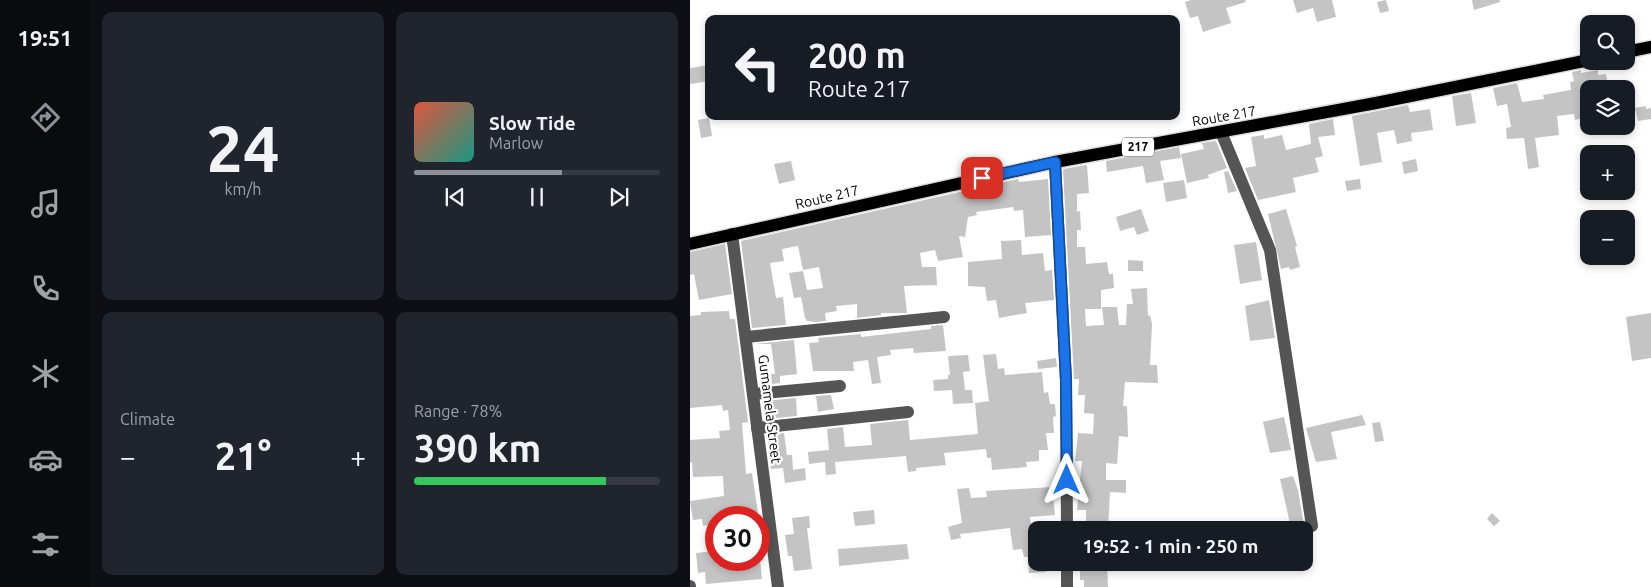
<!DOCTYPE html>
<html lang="en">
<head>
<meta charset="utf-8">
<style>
  :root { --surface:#171b24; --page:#20242c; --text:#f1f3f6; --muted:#9ea1a6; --line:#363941; --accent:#8c9099 }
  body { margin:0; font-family:Ubuntu,sans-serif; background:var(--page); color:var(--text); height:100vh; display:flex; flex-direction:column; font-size:19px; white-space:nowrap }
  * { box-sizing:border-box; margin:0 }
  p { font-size:16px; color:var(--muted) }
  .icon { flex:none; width:28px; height:28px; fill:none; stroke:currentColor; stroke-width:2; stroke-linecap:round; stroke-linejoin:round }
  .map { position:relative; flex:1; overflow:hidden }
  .panel { display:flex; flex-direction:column; gap:12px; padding:12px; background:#0d0f14; width:600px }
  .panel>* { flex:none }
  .guide { position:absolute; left:15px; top:15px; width:475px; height:105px; border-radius:10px; box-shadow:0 2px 8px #0003; background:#171b24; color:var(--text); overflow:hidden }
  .fabs { position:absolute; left:890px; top:15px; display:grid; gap:10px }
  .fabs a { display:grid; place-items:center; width:55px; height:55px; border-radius:10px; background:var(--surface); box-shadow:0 2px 8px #0003; font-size:25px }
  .speed { position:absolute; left:15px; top:506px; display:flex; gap:10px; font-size:25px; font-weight:700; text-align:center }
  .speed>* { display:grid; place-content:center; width:65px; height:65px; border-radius:50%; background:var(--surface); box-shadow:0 2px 8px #0003; line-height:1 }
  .speed .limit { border:8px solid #d22; background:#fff; color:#111 }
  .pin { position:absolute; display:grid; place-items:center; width:42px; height:42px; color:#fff; margin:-21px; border-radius:10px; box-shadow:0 2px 8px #0006 }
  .me { position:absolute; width:55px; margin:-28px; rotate:0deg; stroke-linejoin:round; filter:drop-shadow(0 0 4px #0008) }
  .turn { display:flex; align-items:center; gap:18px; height:105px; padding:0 20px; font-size:22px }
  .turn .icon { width:65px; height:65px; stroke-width:2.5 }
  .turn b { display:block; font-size:35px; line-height:42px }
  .big { font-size:38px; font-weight:600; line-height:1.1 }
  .panel .tile { flex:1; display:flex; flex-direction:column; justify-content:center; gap:8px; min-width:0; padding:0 18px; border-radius:10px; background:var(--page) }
  .panel .dial { align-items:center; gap:0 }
  .dial b { font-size:65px; line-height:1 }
  .song { display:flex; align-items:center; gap:15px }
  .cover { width:60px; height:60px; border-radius:8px; background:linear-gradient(135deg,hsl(10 70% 55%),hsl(170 70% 35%)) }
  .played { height:5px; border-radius:2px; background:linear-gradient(90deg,var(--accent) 60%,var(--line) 60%) }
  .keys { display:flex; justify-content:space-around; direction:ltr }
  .heat { display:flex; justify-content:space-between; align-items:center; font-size:28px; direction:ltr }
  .charge { height:8px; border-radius:4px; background:linear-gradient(90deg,#34c759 78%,var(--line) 0) }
  .panel .tiles { flex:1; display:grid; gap:12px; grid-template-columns:repeat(2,1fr) }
  .trip { position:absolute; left:338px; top:521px; width:285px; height:50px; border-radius:10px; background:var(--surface); box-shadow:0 2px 8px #0003; font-weight:600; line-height:50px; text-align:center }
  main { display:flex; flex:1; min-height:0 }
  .menu { display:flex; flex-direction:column; width:90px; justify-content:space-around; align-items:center; background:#090b0e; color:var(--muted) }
  .menu .icon { width:35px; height:35px }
  .menu .active { color:var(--accent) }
  .menu b { font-size:22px; color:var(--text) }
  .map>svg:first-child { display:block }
  .building { fill:#c4c4c4 }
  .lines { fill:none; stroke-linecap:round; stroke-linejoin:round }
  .major-casing { stroke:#dbdbdb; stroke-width:15 }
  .minor { stroke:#555; stroke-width:12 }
  .major { stroke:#000; stroke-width:12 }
  .route-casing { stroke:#114b97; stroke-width:12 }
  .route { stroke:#1a73e8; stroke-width:9 }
  .labels { text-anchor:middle; stroke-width:4.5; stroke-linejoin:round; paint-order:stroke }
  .shield { fill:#fff; stroke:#4c4c4c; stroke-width:1 }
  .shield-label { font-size:12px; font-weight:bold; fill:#000 }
  .street-label { font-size:14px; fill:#000; stroke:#fff }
</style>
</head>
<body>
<main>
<nav class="menu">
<b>19:51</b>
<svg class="icon active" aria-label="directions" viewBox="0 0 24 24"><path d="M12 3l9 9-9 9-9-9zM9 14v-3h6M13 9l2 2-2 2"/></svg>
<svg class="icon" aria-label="music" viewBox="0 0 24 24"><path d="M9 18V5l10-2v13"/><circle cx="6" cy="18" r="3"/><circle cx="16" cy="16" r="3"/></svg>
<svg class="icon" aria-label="phone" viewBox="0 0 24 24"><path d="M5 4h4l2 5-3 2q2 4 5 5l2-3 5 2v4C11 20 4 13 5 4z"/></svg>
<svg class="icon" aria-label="climate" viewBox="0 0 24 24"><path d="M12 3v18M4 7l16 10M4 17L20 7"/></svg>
<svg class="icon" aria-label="car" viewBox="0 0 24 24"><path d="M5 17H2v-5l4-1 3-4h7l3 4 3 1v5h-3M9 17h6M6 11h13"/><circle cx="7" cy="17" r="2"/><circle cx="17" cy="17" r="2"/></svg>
<svg class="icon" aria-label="filters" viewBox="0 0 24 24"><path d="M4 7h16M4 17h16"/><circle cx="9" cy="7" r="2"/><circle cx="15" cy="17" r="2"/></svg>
</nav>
<section class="panel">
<div class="tiles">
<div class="tile dial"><b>24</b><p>km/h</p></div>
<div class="tile">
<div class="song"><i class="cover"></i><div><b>Slow Tide</b><p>Marlow</p></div></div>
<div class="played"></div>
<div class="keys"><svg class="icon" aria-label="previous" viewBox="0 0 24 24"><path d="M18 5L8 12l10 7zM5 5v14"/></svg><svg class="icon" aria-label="pause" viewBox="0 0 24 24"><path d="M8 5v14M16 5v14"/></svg><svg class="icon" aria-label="next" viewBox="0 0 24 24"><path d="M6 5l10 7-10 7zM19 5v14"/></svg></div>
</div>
<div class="tile"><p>Climate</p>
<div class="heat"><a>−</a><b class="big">21°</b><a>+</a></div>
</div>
<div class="tile"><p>Range · 78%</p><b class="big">390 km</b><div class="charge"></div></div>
</div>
</section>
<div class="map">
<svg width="961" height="587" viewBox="0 0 961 587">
  <rect width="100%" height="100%" fill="#fff"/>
  <g class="building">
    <polygon points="501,0 555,0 556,2 536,8 541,23 513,32 508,16 500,18 495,2"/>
    <polygon points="603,0 642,0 646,17 627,22 623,8 607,13"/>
    <polygon points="696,0 699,11 690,13 687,2"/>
    <polygon points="782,0 810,0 810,2 784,10"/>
    <polygon points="19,65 19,81 0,84 0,68"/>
    <polygon points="891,70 891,73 908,70 908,75 916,74 918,87 897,91 899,115 892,116 893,118 885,120 884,114 867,116 869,135 845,138 849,167 838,169 834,138 817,139 816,128 821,127 817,104 807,106 803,88 827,83 832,102 854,99 853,95 881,90 880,82 884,81 882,72"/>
    <polygon points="781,93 786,123 766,126 762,96"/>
    <polygon points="718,105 720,112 740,109 743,130 721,133 722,141 707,144 704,130 687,133 692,162 670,166 662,116"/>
    <polygon points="956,106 956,109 961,108 961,119 948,121 945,108"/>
    <polygon points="19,118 22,136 11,138 8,120"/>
    <polygon points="643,119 645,135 628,137 633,156 625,158 629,172 603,178 606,192 568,200 555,168 566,166 561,137 574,135 574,139 592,135 596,150 621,144 619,124"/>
    <polygon points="526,141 537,168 518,175 519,178 497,183 491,154 514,149 512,143"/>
    <polygon points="489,147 491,158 470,161 474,180 456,183 453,166 417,172 416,161"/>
    <polygon points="726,159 728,171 714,174 712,162"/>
    <polygon points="101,161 105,180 89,184 84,164"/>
    <polygon points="397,165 399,193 387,194 387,212 390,211 391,230 387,230 387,247 395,247 396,264 417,262 419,274 423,274 424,288 411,290 411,309 395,309 396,326 414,325 412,307 427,307 429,325 436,325 437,304 443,304 441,289 457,288 458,316 460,315 462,324 460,365 467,365 468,383 435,382 433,406 437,406 438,437 429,436 427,464 416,463 416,480 436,480 436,493 420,492 418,530 396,530 396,510 387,510 392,461 385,461 388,433 403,434 404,414 394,413 395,395 388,395 389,379 384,379 373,169"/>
    <polygon points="538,171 547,191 538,193 534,172"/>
    <polygon points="328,179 329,182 358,179 361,235 335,237 333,210 324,211 323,207 286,212 287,215 278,217 275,237 269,236 273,257 248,261 245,250 230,253 232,267 246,267 247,285 214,286 217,313 191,313 191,315 167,318 167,304 146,306 147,311 135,313 136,321 126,322 117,321 115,318 111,297 104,298 99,273 113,271 117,290 133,288 129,267 113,270 108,246 92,249 94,261 80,263 86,298 93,297 96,325 62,328 51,241"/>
    <polygon points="670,179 671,189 657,191 655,181"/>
    <polygon points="494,180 497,198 476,202 473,183"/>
    <polygon points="451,209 459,231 447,235 444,227 430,231 426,217"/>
    <polygon points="596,209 607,246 605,247 610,267 600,270 599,267 591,269 578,214"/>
    <polygon points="331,240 332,255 353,253 355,271 362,270 364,300 335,303 337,313 309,318 306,300 297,301 295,287 278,286 278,262 312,259 311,241"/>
    <polygon points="566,242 572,280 550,284 544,245"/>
    <polygon points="35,244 42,294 9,300 4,274 0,275 0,252"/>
    <polygon points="438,260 453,261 453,271 438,271"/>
    <polygon points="579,300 585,338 560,341 555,306"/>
    <polygon points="39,311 40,319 45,319 58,422 52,423 56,474 62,473 68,513 26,518 26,523 13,526 12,519 3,520 0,501 34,496 33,476 3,477 2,462 0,463 0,440 30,438 29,431 40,430 38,410 33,411 32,405 0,408 0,316 11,315 11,312"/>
    <polygon points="961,313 961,358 942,361 936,317"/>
    <polygon points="253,325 256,351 224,353 223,348 200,350 201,355 187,357 191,383 182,384 178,360 163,362 164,371 123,371 119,343 129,342 128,338 171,334 171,337 241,329 241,326"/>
    <polygon points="104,340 107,374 90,376 90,383 82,384 81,374 85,374 81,344 65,344"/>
    <polygon points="306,354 308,369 314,368 315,375 352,372 354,393 358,392 360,404 365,404 366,416 363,417 364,433 356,433 358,450 349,450 349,461 336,462 337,467 302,470 301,458 297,458 296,449 254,453 256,465 226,468 226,471 218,472 216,456 145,462 146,474 136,475 135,462 119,464 118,452 139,450 137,429 153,427 155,447 182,445 180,424 218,420 220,440 288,434 285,403 299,401 293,355"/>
    <polygon points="278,355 280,371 273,372 275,390 282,390 283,403 263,404 262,390 244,391 243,380 258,379 258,375 260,375 258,356"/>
    <polygon points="366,358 367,367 348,369 347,361"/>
    <polygon points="141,395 144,409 128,412 126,396"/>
    <polygon points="106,398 107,416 76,419 74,401"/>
    <polygon points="672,415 676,425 641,432 647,459 626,462 616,428"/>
    <polygon points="594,417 601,450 580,453 573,422"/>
    <polygon points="690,422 694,441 685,442 682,423"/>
    <polygon points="94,433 97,455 102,455 103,470 115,468 116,480 95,483 93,468 81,469 77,435"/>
    <polygon points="603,476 608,490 614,526 601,528 590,479"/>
    <polygon points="362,487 365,515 340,517 346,562 355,562 356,572 339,573 338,557 334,557 332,549 323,550 320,528 270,534 271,538 261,540 258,527 272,523 267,489 279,488 281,498 297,497 296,491"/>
    <polygon points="184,510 185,524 165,526 163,512"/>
    <polygon points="802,513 810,521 804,526 797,519"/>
    <polygon points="119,516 120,528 117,528 122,569 104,571 102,556 98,556 95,535 104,534 102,518"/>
    <polygon points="217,544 219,559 149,566 148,549"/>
    <polygon points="26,551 26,560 31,561 70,560 72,579 16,584 15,572 8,573 6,553"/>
    <polygon points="390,562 417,562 418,587 394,587 394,580 390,580"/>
  </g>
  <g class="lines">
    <g class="major-casing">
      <g id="major">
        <polyline points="936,52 961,47"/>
        <polyline points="0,244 365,162 686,103 899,60"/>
      </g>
    </g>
    <g class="minor">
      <polyline points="531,132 580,250 622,526"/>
      <polyline points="365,162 376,381 377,530"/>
      <polyline points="42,234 88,587"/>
      <polyline points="56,337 254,317"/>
      <polyline points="63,394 150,386"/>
      <polyline points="67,428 218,412"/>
      <polyline points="0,586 0,587"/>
      <polyline points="377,587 377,562"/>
    </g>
    <use href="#major" class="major"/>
  </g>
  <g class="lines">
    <g class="route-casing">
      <polyline id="route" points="292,178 365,162 376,381 377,480"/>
    </g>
    <use href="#route" class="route"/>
  </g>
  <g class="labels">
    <rect class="shield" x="432" y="137.5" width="32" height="19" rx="4"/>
    <g class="shield-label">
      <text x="448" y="151">217</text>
    </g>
    <g class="street-label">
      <text transform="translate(534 116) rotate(-10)" y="5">Route 217</text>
      <text transform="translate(137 197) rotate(-13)" y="5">Route 217</text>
      <text transform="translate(80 409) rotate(83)" y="5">Gumamela Street</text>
    </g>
  </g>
</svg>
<div class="fabs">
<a><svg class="icon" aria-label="search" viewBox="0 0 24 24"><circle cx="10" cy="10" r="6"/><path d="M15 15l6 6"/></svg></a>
<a><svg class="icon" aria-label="layers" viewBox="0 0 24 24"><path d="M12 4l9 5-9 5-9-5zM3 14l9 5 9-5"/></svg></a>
<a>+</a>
<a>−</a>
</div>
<div class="speed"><div class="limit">30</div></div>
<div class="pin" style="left:292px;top:178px;background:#d93025"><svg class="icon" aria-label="arrive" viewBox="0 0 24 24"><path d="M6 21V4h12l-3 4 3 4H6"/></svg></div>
<svg class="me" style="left:377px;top:480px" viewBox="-20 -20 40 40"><path d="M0-17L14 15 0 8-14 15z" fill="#1a73e8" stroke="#fff" stroke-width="4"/></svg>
<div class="trip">19:52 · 1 min · 250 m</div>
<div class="guide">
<div class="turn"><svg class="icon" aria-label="left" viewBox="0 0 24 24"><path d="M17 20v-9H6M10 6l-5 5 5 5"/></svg><div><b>200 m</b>Route 217</div></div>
</div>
</div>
</main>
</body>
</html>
